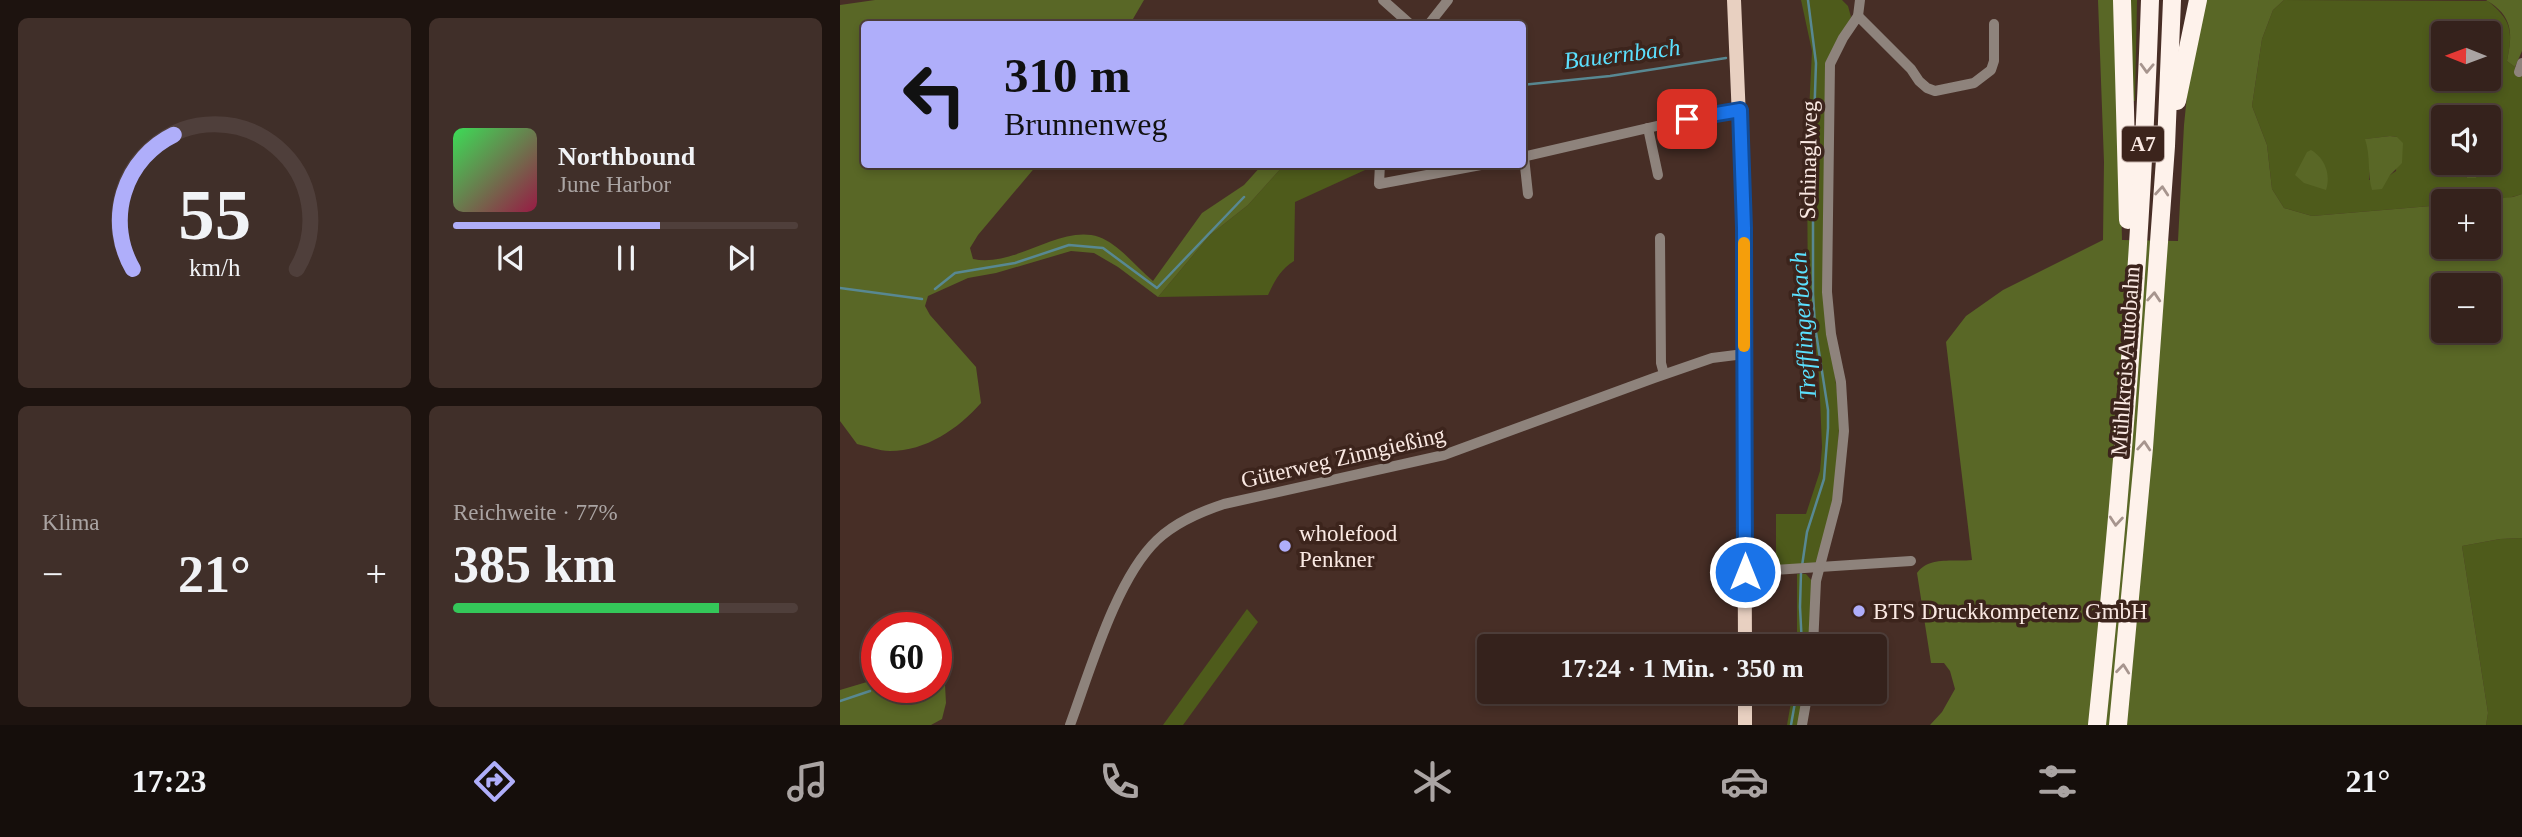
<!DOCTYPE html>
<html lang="de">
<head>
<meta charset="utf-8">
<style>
  :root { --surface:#35221c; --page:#402f29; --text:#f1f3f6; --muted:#aaa4a3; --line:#4f3f3b; --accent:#afaefa }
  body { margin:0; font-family:"Times New Roman",serif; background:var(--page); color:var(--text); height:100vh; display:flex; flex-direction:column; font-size:26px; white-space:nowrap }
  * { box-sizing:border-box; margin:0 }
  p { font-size:23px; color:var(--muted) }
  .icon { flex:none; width:38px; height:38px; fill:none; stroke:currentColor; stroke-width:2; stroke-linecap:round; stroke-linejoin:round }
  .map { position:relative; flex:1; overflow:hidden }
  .details { display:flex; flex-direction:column; gap:18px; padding:18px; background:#1d130f; width:840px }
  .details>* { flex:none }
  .banner { position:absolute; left:21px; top:21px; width:665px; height:147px; border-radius:7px; box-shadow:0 4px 10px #0003,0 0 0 2px var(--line); background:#afaefa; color:#111; overflow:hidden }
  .needle { width:46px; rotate:271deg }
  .buttons { position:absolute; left:1591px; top:21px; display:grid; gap:14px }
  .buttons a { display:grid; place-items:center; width:70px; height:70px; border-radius:7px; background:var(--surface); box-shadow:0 4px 10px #0003,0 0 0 2px var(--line); font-size:35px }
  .speed { position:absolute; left:21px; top:612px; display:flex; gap:14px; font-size:35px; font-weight:700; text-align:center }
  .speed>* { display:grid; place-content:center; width:91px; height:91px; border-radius:50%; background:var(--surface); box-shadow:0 4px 10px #0003,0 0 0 2px var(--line); line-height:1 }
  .speed .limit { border:10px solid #d22; background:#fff; color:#111 }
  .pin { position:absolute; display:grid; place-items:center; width:60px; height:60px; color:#fff; margin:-30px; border-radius:14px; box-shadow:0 4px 10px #0006 }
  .me { position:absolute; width:77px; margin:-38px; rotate:0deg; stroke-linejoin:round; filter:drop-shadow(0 0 5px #0008) }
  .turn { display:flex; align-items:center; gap:24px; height:147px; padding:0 28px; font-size:32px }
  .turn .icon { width:91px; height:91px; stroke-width:2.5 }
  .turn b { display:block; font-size:49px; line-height:60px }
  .big { font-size:52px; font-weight:800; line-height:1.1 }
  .details .tile { flex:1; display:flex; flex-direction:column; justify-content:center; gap:10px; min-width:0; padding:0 24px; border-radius:10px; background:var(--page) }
  .details .dial { align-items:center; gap:0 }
  .dial svg { height:182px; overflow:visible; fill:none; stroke:var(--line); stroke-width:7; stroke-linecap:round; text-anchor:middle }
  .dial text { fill:var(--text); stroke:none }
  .song { display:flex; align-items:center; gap:21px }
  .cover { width:84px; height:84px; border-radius:10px; background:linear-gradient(135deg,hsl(130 70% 55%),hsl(340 70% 35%)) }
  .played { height:7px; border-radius:4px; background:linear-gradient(90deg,var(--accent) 60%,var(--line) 60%) }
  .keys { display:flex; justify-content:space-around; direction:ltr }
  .heat { display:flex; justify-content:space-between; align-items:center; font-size:38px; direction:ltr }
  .charge { height:10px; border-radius:5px; background:linear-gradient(90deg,#34c759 77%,var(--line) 0) }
  .details .tiles { flex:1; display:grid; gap:18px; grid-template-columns:repeat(2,1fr) }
  .trip { position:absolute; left:637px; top:634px; width:410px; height:70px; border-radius:7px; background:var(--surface); box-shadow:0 4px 10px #0003,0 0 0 2px var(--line); font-weight:800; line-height:70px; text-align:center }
  .dock { display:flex; height:112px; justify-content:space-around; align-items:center; background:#150e0b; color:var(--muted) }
  .dock .icon { width:49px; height:49px }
  .dock .on { color:var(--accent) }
  .dock b { font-size:32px; color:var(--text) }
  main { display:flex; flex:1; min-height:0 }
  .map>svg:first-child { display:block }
  .green { fill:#4e5b1b; fill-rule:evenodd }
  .forest { fill:#596726; fill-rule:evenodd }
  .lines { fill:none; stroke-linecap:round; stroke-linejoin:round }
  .stream { stroke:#588892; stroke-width:2.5 }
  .minor { stroke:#8e837c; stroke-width:10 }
  .primary { stroke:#e8d0c1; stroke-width:14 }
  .motorway { stroke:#fef2eb; stroke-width:18 }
  .oneway { stroke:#a7958e }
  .route-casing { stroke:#114b97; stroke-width:18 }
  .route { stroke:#1a73e8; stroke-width:12 }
  .slow { stroke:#f59e0b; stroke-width:12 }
  .poi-dot { fill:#afaefa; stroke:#3c241c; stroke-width:2.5 }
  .labels { text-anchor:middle; stroke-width:7; stroke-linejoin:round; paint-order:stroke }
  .shield { fill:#3c241c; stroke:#c1aea7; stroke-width:2 }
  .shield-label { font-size:21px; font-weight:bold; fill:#fae9e3 }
  .street-label { font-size:23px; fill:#fae9e3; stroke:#3c241c }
  .poi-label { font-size:23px; fill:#fae9e3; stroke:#3c241c; text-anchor:start }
  .water-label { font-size:24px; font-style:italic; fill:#5be0fe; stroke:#3c241c }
</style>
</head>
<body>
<main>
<section class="details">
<div class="tiles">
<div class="tile dial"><svg viewBox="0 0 100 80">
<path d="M14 69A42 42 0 1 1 86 69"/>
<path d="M14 69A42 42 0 0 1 32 10" stroke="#afaefa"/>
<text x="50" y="56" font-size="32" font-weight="700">55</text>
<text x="50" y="72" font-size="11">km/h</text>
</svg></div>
<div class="tile">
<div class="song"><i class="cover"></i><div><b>Northbound</b><p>June Harbor</p></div></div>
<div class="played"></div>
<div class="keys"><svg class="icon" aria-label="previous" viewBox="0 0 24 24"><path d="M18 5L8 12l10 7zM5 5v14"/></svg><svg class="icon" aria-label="pause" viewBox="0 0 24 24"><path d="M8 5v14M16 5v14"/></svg><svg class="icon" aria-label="next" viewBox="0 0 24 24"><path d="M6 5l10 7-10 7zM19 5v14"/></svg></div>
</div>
<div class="tile"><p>Klima</p>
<div class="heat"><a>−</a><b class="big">21°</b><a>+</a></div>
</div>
<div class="tile"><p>Reichweite · 77%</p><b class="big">385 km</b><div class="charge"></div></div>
</div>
</section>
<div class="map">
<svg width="1682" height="725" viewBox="0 0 1682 725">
  <rect width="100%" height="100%" fill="#472e26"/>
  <g class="green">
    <polygon points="961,0 1002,0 1008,6 1011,17 986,75 985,99 983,281 1000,416 994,495 978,558 975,563 936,566 936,514 966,514 980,471 982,447 979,374 968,316 967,152 972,51"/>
    <polygon points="1286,0 1297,0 1295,101 1290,101"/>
    <path d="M1444,0L1648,1C1672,21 1673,31 1667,61L1675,67H1682V194C1658,203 1629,201 1603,201V205L1472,216L1444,208L1432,189L1427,145L1412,106L1422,39L1433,10ZM1603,33H1648V79H1630L1629,82L1603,87L1601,58L1603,57ZM1603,117H1648L1650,164L1636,178H1627L1619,163H1603ZM1550,136L1557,137L1556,171L1550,175L1529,180L1530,155L1526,139Z"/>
    <path d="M444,165H536L455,202L454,261C440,270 435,280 428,295L318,297L370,235L408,205Z"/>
    <polygon points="1682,538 1682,725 1646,725 1648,713 1622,546 1660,539"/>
    <polygon points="957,574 966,574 972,581 969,646 957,646"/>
    <polygon points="407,609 418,622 343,725 323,725"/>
    <polygon points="953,691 964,691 958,725 947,725"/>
  </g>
  <g class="forest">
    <path d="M35,0H304L290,24H24V164L197,165L138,235L130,248L133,259C175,268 220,224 259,237C280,245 296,267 313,281L362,213L404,185L422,165H444L408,205L370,235L318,297L278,267L254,253L231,251L156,273L128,278L88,296L85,306L90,315L136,367L141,403C118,429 86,451 50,451C39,451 27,446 17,444L0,421V5Z"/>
    <path d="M1258,0H1276L1282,240L1338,241L1344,125L1349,76L1365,0H1444L1433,10L1422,39L1412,106L1427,145L1432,189L1444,208L1472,216L1603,205V247H1648V201H1637L1673,197L1682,194V538L1660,539L1622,546L1648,713L1646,725H1090L1102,712L1115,689L1110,671L1104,663H1091L1077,573C1089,556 1114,562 1132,560L1106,342L1126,316L1163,290L1263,240L1264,162ZM1603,285H1648V331H1603Z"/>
    <path d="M1646,0H1682V51L1675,67L1667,61C1673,33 1673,16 1646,0Z"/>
    <path d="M1603,57V79H1630L1621,89L1612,92C1600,85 1596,78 1596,65Z"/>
    <path d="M1550,136L1557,137L1563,143L1562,163L1550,175L1542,189L1532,190C1527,173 1531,157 1525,139Z"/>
    <polygon points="1649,146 1650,164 1636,178 1627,178 1619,163 1648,163"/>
    <path d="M1471,150C1485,158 1491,175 1486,190L1464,183L1455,175L1467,152Z"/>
    <polygon points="37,679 37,688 96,688 98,681 105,685 106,703 102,719 91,725 0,725 0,690"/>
  </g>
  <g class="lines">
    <g class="stream">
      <polyline points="682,85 770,76 886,58"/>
      <polyline points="0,288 82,299"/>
      <polyline points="95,289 115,273 175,263 229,245 263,248 317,288 404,197"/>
      <polyline points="962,566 967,532 984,479 988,428 988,410 975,326 973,294 973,152 976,63 968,0"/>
      <polyline points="961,572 960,607 962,646"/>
      <polyline points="0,701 30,691"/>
      <polyline points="951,725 957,691"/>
    </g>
    <g class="minor">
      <polyline points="543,0 570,24"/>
      <polyline points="1018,16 1020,0"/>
      <polyline points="589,24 608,0"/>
      <polyline points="1679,72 1682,63"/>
      <polyline points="808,128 818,175"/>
      <polyline points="682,157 847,119 900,110"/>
      <polyline points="684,157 688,194"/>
      <polyline points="540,164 539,184 646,164"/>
      <polyline points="820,238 821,363 824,374"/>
      <polyline points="905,572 1071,561"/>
      <polyline points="973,646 976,581 997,501 1004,431 1001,382 991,334 987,292 990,64 1003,38 1018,16 1071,69 1079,81 1087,88 1095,91 1134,83 1151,70 1154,61 1154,24"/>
      <path d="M230,725C250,671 276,579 317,540C336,522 360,512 384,504L604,455L814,378L872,358L904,354"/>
      <polyline points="962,725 968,691"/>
    </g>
    <g class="primary">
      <polyline points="894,0 903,213 905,646"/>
      <polyline points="905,725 905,691"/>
    </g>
    <g class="motorway">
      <polyline points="1282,0 1288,220"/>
      <polyline points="1337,101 1358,0"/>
      <path d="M1257,725C1282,484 1302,242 1310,0"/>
      <polyline points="1278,725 1304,448 1326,146 1332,0"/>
    </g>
  </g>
  <defs><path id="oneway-chevron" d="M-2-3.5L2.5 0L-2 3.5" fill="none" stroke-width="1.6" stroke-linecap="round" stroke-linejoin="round" transform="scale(1.75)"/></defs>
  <g class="oneway">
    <use href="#oneway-chevron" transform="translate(1307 68) rotate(92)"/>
    <use href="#oneway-chevron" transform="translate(1322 191) rotate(-85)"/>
    <use href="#oneway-chevron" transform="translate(1314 297) rotate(-86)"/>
    <use href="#oneway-chevron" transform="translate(1304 446) rotate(-86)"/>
    <use href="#oneway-chevron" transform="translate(1276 521) rotate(95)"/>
    <use href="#oneway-chevron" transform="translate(1283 669) rotate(-84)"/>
  </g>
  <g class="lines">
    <g class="route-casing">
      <polyline id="route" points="847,119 900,110 904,228 905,572"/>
    </g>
    <use href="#route" class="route"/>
    <polyline class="slow" points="904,243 904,346"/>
  </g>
  <g class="poi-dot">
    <circle cx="445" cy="546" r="7"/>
    <circle cx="1019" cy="611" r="7"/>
  </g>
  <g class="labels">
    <rect class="shield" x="1282" y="126.5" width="42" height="35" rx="5"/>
    <g class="shield-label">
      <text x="1303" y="151">A7</text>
    </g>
    <g class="street-label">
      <text transform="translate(968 160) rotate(-89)" y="8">Schinaglweg</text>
      <text transform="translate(1285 361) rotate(-86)" y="8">Mühlkreis Autobahn</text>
      <text transform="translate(503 457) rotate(-13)" y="8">Güterweg Zinngießing</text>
    </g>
    <g class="poi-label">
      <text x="459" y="541">wholefood<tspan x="459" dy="26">Penkner</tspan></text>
      <text x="1033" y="619">BTS Druckkompetenz GmbH</text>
    </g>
    <g class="water-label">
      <text transform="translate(782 54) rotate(-7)" y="8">Bauernbach</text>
      <text transform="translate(963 326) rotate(-94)" y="8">Trefflingerbach</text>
    </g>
  </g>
</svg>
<div class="buttons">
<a><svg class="needle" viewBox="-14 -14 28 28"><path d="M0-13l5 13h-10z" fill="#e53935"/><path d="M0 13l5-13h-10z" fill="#aaa4a3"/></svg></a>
<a><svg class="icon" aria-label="sound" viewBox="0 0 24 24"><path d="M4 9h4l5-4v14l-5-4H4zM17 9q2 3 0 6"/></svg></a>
<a>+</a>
<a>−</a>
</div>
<div class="speed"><div class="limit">60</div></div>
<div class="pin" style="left:847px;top:119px;background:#d93025"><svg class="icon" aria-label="arrive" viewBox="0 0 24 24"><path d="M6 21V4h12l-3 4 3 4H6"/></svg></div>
<svg class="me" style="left:905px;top:572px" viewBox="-20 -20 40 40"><circle r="17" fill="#1a73e8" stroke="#fff" stroke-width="3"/><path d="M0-11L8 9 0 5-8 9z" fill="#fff"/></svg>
<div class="trip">17:24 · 1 Min. · 350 m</div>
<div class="banner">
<div class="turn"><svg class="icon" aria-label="left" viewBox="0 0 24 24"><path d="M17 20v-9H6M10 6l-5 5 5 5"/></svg><div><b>310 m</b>Brunnenweg</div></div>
</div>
</div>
</main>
<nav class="dock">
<b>17:23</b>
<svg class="icon on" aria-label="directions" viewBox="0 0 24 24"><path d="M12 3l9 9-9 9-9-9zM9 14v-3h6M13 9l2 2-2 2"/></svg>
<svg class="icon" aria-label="music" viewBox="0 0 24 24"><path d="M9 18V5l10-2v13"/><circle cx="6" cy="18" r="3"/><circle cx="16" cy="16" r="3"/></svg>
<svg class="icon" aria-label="phone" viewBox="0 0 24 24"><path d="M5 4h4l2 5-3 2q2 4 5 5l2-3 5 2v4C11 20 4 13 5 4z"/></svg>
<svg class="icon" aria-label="climate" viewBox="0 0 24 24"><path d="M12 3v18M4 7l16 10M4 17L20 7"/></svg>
<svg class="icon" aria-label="car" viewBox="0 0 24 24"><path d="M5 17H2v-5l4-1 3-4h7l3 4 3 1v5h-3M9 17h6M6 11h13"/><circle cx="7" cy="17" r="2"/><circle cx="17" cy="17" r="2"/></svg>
<svg class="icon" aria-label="filters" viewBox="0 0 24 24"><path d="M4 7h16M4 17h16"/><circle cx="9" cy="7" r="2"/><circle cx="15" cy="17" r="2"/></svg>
<b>21°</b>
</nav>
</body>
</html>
